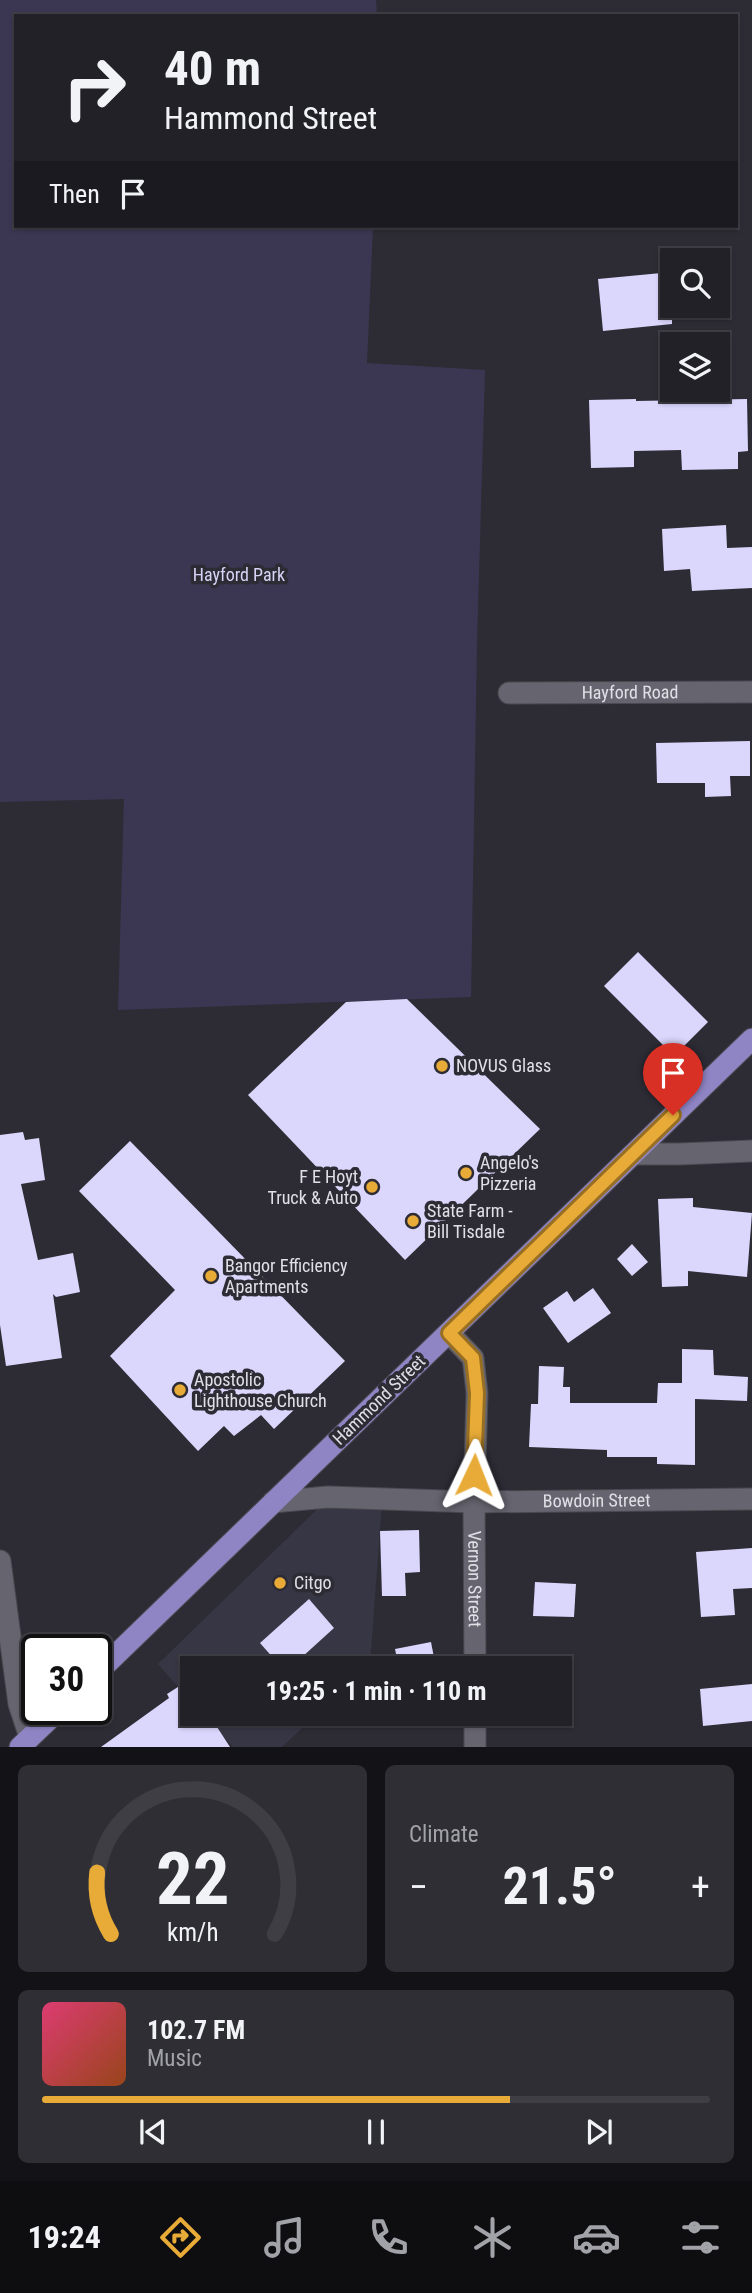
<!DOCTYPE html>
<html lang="en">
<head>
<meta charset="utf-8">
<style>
  :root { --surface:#222128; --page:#2e2e34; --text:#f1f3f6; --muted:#a2a3a8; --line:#3f3e45; --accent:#e8ab37 }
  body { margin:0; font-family:"Roboto Condensed",sans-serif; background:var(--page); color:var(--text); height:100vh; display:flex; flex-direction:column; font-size:26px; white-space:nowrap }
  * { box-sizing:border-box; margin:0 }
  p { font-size:23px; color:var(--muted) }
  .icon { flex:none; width:38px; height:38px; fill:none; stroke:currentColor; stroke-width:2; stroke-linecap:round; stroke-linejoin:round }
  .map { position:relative; height:1747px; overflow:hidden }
  .sheet { display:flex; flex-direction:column; gap:18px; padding:18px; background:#131216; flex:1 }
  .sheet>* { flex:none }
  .guide { position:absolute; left:14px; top:14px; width:724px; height:214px; border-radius:0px; box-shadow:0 2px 5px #0004,0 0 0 2px var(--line); background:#222128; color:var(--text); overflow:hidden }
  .fabs { position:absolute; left:660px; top:248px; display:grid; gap:14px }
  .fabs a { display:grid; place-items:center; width:70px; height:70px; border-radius:0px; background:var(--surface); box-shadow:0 2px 5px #0004,0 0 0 2px var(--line); font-size:35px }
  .speed { position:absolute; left:21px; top:1634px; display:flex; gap:14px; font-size:35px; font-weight:700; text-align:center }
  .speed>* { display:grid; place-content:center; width:91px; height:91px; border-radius:50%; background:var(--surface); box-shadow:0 2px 5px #0004,0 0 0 2px var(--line); line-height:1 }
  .speed .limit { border:4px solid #111; border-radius:10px; background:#fff; color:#111 }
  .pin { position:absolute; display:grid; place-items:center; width:60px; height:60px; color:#fff; margin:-72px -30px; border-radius:50% 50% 50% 0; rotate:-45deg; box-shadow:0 0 7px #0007 }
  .pin .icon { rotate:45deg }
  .me { position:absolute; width:77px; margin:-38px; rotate:2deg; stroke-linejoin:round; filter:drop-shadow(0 0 5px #0008) }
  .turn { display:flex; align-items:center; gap:24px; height:147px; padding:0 35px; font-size:32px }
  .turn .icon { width:91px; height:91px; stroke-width:2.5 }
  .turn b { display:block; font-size:49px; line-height:60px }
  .then { display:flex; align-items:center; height:66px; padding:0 35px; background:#0003; gap:14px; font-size:26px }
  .big { font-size:52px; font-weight:700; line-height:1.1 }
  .sheet .widget { flex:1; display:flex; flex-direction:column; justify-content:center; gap:10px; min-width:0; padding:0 24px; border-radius:10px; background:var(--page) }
  .sheet .dial { align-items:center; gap:0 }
  .dial svg { height:182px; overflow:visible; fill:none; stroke:var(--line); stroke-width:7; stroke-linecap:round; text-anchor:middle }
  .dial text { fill:var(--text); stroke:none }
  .song { display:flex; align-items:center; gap:21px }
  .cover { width:84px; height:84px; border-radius:10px; background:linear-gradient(135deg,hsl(340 70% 55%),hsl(20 70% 35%)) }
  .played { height:7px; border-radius:4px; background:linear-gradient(90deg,var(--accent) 70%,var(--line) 70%) }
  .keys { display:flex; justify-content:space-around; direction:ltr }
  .heat { display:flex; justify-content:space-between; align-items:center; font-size:38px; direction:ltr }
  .sheet .tiles { flex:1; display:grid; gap:18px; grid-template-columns:1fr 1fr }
  .widget:last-child { grid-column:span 2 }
  .trip { position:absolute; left:180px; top:1656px; width:392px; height:70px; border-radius:0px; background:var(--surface); box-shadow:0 2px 5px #0004,0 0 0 2px var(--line); font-weight:700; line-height:70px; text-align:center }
  .tab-bar { display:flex; height:112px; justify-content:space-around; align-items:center; background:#0e0d10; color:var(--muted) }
  .tab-bar .icon { width:49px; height:49px }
  .tab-bar .selected { color:var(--accent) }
  .tab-bar b { font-size:32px; color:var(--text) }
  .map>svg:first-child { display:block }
  .built { fill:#373644 }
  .green { fill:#3b3753 }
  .building { fill:#dad6fc }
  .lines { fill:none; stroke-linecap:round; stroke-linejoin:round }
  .street-casing { stroke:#4a4950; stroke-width:23 }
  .primary-casing { stroke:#4a4950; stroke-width:23 }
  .street { stroke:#66656f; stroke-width:21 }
  .primary { stroke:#8f85c5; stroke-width:21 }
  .route-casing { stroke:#976f24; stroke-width:18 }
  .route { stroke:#e8ab37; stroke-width:12 }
  .poi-dot { fill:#e8ab37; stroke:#2d2c35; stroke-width:2.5 }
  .labels { text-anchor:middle; stroke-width:7; stroke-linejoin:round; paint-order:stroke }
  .park-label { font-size:18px; fill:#d6d3f6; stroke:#2d2c35 }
  .street-label { font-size:18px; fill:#e0dfe5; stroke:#2d2c35 }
  .poi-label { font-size:18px; fill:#e0dfe5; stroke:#2d2c35; text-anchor:start }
</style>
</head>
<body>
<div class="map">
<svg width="752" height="1747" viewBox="0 0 752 1747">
  <rect width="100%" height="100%" fill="#2d2c35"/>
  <g class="built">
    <polygon points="340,1487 383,1489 370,1664 367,1668 192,1668 192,1703 158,1664"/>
    <polygon points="202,1713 318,1713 282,1747 233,1747"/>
  </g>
  <polygon class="green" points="0,0 376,0 377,16 16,16 16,226 373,226 367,363 485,370 477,641 471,997 118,1010 124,799 0,802"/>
  <g class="building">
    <polygon points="672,272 672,324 603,331 598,279"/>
    <polygon points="636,399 636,401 747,399 748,451 738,452 738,469 682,470 681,450 634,451 634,467 591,468 589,400"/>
    <polygon points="726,525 727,548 752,547 752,588 692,591 690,569 664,571 662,529"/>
    <polygon points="750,741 750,776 730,776 731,796 705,797 705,783 657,783 656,743"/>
    <polygon points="638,952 708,1022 674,1056 604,986"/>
    <polygon points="407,999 540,1129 405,1260 248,1095 346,1002"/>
    <polygon points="23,1132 25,1140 39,1138 45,1180 21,1184 38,1260 73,1253 80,1292 56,1297 53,1294 62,1358 6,1366 0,1325 0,1135"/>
    <polygon points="130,1141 345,1361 274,1429 261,1415 234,1436 224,1426 198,1451 110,1356 175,1290 79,1191"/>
    <polygon points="693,1198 693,1207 752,1213 747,1277 688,1271 688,1286 662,1287 658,1199"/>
    <polygon points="632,1244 648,1262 632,1276 617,1259"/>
    <polygon points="593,1288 611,1313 568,1343 543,1308 567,1291 574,1302"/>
    <polygon points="682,1349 713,1350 714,1375 748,1377 747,1401 695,1399 695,1465 657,1464 657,1457 607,1457 607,1450 529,1447 531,1404 538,1404 539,1366 564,1367 563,1387 570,1387 570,1403 657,1403 658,1383 682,1383"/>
    <polygon points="419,1530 420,1572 405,1573 406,1596 382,1596 380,1531"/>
    <polygon points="752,1548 752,1588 733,1589 735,1615 701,1617 696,1552"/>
    <polygon points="535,1582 576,1584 574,1617 533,1616"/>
    <polygon points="309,1599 334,1628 290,1668 282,1668 260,1643"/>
    <polygon points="431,1642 436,1668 399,1668 395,1649"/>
    <polygon points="192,1678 192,1713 208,1713 230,1747 101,1747 169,1698 167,1694"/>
    <polygon points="752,1684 752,1721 703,1726 700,1689"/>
  </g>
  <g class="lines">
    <g class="street-casing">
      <g id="street">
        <path id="s1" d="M509,693L752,692"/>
        <polyline points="634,1154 680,1154 752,1151"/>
        <path id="s2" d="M449,1333L473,1358L477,1393L474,1502L475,1668"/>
        <path id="s3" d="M273,1502L328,1497L474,1502L752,1499"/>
        <polyline points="0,1561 19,1704 30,1737"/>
        <polyline points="475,1713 475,1747"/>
      </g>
    </g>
    <g class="primary-casing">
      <g id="primary">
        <polyline points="96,1674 752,1039"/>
        <polyline points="20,1747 59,1710"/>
      </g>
    </g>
    <use href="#street" class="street"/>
    <use href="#primary" class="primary"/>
  </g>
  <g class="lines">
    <g class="route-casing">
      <polyline id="route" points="474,1475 477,1393 473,1358 449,1333 673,1115"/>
    </g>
    <use href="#route" class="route"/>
  </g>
  <g class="poi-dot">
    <circle cx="442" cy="1066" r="7"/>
    <circle cx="466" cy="1173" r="7"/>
    <circle cx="372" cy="1187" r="7"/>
    <circle cx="413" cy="1221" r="7"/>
    <circle cx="211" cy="1276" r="7"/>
    <circle cx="180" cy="1390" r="7"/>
    <circle cx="280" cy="1583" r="7"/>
  </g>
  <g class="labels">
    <g class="park-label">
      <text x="239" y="581">Hayford Park</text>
    </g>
    <g class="street-label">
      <text dy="6" stroke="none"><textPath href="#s1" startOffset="121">Hayford Road</textPath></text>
      <text transform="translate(379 1400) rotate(-44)" y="6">Hammond Street</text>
      <text dy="6" stroke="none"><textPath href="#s3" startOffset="324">Bowdoin Street</textPath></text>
      <text dy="6" stroke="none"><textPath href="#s2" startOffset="256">Vernon Street</textPath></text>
    </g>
    <g class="poi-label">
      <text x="456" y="1072">NOVUS Glass</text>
      <text x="480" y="1169">Angelo's<tspan x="480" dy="21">Pizzeria</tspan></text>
      <text x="358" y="1183" text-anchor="end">F E Hoyt<tspan x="358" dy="21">Truck &amp; Auto</tspan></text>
      <text x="427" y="1217">State Farm -<tspan x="427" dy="21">Bill Tisdale</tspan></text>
      <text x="225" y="1272">Bangor Efficiency<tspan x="225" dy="21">Apartments</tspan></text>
      <text x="194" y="1386">Apostolic<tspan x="194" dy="21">Lighthouse Church</tspan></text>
      <text x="294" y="1589">Citgo</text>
    </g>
  </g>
</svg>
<div class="fabs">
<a><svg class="icon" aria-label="search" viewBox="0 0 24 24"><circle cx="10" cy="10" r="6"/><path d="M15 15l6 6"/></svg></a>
<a><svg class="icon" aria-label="layers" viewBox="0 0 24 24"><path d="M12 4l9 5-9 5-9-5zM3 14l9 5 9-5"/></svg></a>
</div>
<div class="speed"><div class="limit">30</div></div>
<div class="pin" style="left:673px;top:1115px;background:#d93025"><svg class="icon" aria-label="arrive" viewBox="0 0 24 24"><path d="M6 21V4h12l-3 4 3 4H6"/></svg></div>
<svg class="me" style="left:474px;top:1475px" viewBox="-20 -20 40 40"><path d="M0-17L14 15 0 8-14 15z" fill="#e8ab37" stroke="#fff" stroke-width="4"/></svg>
<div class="trip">19:25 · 1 min · 110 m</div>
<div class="guide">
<div class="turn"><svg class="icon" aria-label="right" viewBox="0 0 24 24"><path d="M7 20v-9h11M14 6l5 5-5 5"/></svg><div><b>40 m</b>Hammond Street</div></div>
<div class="then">Then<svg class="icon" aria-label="arrive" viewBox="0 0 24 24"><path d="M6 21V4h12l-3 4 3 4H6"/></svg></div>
</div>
</div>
<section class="sheet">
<div class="tiles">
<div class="widget dial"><svg viewBox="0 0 100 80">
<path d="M14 69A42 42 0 1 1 86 69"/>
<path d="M14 69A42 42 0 0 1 8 42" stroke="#e8ab37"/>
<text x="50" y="56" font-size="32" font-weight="700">22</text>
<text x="50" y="72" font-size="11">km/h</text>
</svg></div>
<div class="widget"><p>Climate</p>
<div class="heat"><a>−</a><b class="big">21.5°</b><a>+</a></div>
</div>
<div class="widget">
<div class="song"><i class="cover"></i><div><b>102.7 FM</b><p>Music</p></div></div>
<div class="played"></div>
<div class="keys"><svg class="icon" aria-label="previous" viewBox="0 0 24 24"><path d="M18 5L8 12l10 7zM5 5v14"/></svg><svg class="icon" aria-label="pause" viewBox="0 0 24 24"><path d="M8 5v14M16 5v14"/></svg><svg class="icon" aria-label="next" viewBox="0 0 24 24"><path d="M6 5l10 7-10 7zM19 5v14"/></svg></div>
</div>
</div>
</section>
<nav class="tab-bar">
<b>19:24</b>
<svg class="icon selected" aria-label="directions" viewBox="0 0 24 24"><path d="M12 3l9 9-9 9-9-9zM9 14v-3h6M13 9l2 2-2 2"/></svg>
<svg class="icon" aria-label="music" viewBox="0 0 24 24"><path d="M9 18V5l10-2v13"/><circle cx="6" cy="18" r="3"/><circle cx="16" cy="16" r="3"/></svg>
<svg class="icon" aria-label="phone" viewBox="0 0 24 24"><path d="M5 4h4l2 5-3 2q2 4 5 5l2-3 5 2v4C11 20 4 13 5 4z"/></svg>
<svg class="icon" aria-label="climate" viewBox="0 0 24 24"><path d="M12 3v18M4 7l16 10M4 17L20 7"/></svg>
<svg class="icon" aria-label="car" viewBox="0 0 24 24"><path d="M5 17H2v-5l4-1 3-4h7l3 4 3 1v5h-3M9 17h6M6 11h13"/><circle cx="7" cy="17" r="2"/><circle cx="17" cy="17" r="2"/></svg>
<svg class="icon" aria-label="filters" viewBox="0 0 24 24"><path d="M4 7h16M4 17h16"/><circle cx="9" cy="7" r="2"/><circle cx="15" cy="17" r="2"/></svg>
</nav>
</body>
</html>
